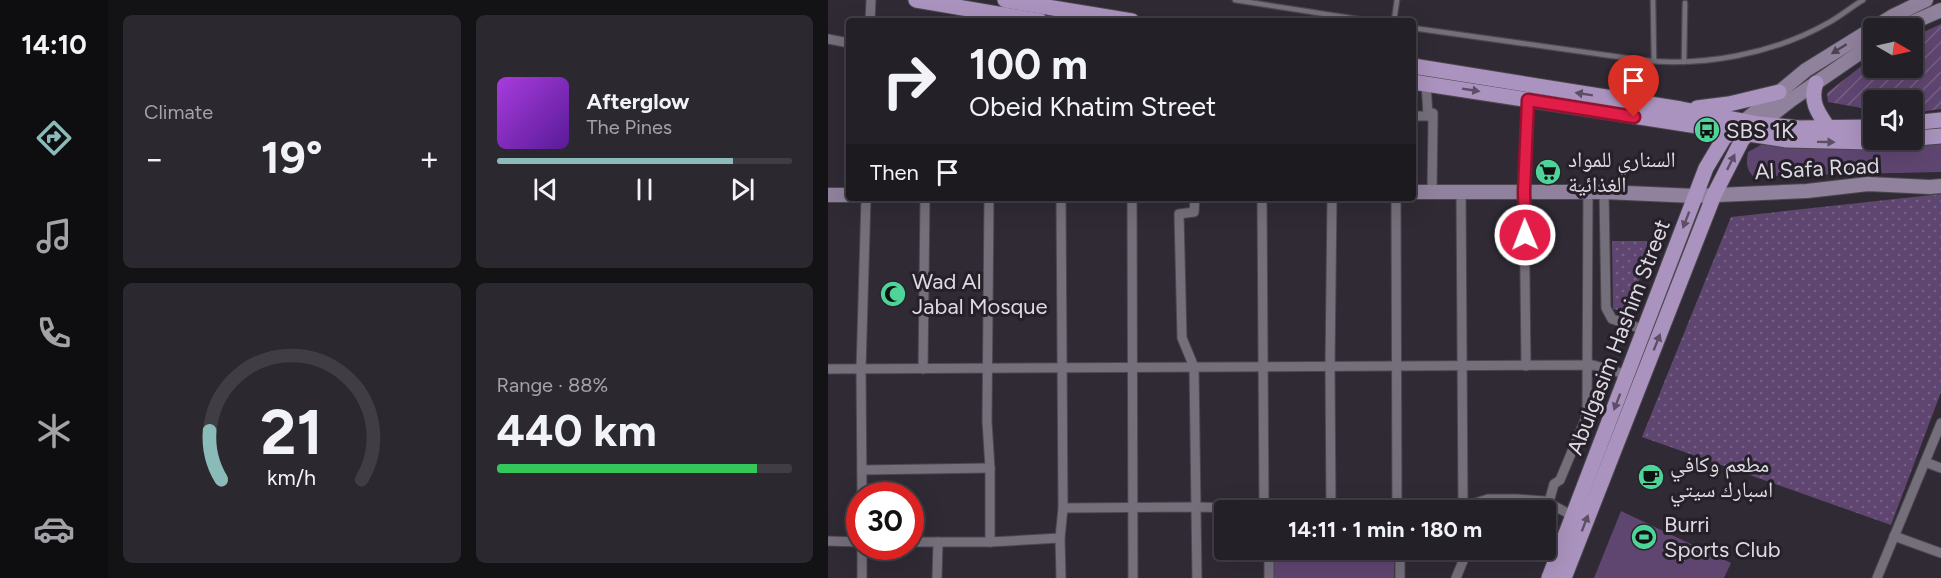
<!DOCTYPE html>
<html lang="en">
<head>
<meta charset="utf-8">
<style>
  :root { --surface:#232027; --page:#2b282f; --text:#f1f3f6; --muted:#a3a3a7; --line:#403e44; --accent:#8bbbb9 }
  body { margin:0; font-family:Figtree,"Noto Naskh Arabic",sans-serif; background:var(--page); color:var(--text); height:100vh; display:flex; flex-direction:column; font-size:22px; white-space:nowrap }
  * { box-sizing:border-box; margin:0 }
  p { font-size:20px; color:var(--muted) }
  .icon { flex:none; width:33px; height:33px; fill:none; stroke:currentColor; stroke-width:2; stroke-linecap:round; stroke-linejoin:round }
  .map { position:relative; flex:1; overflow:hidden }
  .drawer { display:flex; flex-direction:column; gap:15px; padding:15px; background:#131215; width:720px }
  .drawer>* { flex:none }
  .banner { position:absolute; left:18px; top:18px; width:570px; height:183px; border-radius:6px; box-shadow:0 6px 24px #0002,0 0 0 2px var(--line); background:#232027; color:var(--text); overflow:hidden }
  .needle { width:39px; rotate:99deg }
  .fabs { position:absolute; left:1035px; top:18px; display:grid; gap:12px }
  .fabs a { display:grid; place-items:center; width:60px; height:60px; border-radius:6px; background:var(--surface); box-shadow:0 6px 24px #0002,0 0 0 2px var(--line); font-size:30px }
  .speed { position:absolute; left:18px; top:482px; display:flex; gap:12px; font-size:30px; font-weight:700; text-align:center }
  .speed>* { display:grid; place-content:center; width:78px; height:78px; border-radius:50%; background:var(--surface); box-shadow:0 6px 24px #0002,0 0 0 2px var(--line); line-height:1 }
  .speed .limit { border:9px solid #d22; background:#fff; color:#111 }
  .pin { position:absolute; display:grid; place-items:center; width:51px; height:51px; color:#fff; margin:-62px -26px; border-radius:50% 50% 50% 0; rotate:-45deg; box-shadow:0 0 6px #0007 }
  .pin .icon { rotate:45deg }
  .me { position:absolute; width:66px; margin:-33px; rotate:359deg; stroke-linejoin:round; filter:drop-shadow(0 0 4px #0008) }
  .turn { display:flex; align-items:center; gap:21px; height:126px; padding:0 24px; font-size:27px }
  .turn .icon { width:78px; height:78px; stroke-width:2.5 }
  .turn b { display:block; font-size:42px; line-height:51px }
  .then { display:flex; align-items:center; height:57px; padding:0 24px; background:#0003; gap:12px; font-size:22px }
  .big { font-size:45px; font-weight:700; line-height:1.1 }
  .drawer .tile { flex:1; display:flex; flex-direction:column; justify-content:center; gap:9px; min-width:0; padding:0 21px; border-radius:9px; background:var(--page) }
  .drawer .dial { align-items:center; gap:0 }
  .dial svg { height:156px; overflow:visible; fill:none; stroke:var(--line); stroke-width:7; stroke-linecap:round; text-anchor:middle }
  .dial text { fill:var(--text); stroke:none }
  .song { display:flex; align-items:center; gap:18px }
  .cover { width:72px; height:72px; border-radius:9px; background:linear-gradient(135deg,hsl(280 70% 55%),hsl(270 70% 35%)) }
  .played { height:6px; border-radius:3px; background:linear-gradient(90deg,var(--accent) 80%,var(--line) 80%) }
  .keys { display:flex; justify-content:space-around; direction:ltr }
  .heat { display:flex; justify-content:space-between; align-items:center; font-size:33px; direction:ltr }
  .charge { height:9px; border-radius:4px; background:linear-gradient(90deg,#34c759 88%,var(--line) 0) }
  .drawer .tiles { flex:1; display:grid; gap:15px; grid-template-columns:repeat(2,1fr) }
  .trip { position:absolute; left:386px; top:500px; width:342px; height:60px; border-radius:6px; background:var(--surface); box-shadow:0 6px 24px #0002,0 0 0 2px var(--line); font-weight:700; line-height:60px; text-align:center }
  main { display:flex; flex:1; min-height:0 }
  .menu { display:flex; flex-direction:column; width:108px; justify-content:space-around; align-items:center; background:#0e0d10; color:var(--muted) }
  .menu .icon { width:42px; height:42px }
  .menu .on { color:var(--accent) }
  .menu b { font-size:27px; color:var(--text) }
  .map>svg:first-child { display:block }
  .grass { fill:#5f4671 }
  .park { fill:url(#park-dots) }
  .garden { fill:url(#garden-furrows) }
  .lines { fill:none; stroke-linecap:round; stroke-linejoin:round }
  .lane-casing { stroke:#4b474f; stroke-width:7 }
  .street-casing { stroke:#4b474f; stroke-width:11 }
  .secondary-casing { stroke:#4b474f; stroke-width:16 }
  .primary-casing { stroke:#4b474f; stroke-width:17 }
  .lane { stroke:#756f7b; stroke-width:4.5 }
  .street { stroke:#756f7b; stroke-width:9 }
  .secondary { stroke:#90819c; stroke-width:14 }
  .primary { stroke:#aa93be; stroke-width:15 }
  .oneway { fill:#4b4252 }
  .oneway2 { fill:#5b4e65 }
  .route-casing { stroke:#92132f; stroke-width:15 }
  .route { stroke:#e11d48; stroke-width:10 }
  .labels { text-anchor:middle; stroke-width:6; stroke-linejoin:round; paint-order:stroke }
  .poi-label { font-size:22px; fill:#dedae1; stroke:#26202a; text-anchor:start }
  .street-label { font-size:22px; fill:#dedae1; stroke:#26202a }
</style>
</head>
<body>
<main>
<nav class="menu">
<b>14:10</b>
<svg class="icon on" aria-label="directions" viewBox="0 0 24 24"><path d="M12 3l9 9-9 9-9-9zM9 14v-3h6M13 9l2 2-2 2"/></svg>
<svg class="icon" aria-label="music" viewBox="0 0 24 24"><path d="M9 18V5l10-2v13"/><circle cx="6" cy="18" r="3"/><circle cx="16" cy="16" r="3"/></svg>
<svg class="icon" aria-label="phone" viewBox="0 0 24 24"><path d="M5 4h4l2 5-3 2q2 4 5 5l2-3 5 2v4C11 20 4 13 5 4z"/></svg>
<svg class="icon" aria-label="climate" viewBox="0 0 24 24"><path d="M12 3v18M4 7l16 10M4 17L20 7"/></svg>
<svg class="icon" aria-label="car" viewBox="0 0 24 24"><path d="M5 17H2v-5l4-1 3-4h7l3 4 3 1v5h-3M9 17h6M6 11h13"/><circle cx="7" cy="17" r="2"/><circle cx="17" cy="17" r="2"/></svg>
</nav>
<section class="drawer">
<div class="tiles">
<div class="tile"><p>Climate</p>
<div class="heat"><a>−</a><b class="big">19°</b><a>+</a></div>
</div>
<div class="tile">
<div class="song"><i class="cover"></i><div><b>Afterglow</b><p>The Pines</p></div></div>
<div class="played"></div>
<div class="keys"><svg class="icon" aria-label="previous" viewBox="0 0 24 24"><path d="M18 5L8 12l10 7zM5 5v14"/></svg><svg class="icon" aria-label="pause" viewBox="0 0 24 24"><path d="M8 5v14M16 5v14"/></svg><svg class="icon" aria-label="next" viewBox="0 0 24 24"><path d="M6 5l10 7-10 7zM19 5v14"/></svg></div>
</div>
<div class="tile dial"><svg viewBox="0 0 100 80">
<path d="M14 69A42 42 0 1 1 86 69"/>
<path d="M14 69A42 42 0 0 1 8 44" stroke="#8bbbb9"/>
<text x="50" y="56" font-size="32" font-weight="700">21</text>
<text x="50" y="72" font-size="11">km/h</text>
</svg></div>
<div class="tile"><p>Range · 88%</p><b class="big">440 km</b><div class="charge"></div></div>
</div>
</section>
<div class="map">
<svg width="1113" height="578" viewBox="0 0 1113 578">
  <defs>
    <pattern id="park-dots" width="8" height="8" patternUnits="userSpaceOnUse" patternTransform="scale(1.5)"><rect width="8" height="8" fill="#5f4671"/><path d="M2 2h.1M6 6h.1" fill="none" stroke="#766085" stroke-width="1.8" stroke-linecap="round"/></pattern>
    <pattern id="garden-furrows" width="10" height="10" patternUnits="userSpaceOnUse" patternTransform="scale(1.5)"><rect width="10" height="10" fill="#5f4671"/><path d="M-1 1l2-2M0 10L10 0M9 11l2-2" fill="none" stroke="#766085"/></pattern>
  </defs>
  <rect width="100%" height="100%" fill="#2f2a34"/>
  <g class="grass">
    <path d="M940,141L1113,143V172L943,176L927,178C918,170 918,163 920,152Z"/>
    <polygon points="793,511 903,563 896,578 766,578"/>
    <polygon points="446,549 567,549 566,578 446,578"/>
  </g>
  <g class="park">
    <polygon points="1113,194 1113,392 1063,525 814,437 903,217"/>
    <polygon points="784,241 819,241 818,259 801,313 785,309"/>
  </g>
  <polygon class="garden" points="1113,24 1113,109 1085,113 1084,100 1046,100 1045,110 1000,102 999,93 1045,57 1046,68 1084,68 1085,37"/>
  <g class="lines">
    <g class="lane-casing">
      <g id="lane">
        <polyline points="407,0 542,21"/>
        <polyline points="825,0 826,61"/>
        <polyline points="566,21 569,0"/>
        <path d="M585,28L813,60C875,67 945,54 1000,23C1013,16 1023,7 1035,0"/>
        <polyline points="856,62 857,3"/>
      </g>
    </g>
    <g class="street-casing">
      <g id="street">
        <polyline points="42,21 43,0"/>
        <polyline points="0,39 21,43"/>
        <polyline points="598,84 600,116 605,113 605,118 604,192"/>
        <polyline points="585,116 600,116"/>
        <polyline points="633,191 635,507"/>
        <polyline points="776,192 778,308 784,319 817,330"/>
        <polyline points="161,198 159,421 162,468 162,542"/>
        <polyline points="233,198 235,508 232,538 233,578"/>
        <polyline points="304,198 305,578"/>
        <polyline points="367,198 366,212 351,214 354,338 366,367 369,578"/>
        <polyline points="434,198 436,510"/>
        <polyline points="568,198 569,510"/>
        <polyline points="698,366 696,191 700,100"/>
        <polyline points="0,369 765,365 800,375"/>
        <polyline points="95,369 97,198"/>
        <polyline points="1097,462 1113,468"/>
        <polyline points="34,470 162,468"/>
        <polyline points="34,495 33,369 38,198"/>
        <polyline points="721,502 726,484 732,480 757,420 759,409 760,192"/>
        <polyline points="235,508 368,507 483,510"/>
        <polyline points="503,510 502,367 504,198"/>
        <polyline points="523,510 635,507 660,499 689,499 717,501 745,516"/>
        <polyline points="1066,536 1113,553"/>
        <polyline points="0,541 32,542"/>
        <polyline points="82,542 162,542 232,538"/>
        <polyline points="34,546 34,578"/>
        <polyline points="441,549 441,578"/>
        <polyline points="109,578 110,542"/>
        <polyline points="572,578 572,549"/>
        <polyline points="628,578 640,549"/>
        <polyline points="1049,578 1113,423"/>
      </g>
    </g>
    <g class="secondary-casing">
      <g id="secondary">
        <polyline points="1072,28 1113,10"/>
        <polyline points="909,127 978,70 1065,16 1098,0"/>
        <polyline points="926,129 963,100 1046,43"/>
        <polyline points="585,192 776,192 867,196 979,191 1040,184 1102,187 1113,186"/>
        <polyline points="0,195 21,195"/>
      </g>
    </g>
    <g class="primary-casing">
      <g id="primary">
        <polyline points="88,0 212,21"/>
        <polyline points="177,0 304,21"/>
        <polyline points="585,66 853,109 931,124 971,128 1046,127"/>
        <polyline points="585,82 959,140 1043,142 1113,136"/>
        <path d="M988,83C981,102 991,114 1001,129"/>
        <polyline points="869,108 901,104 951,92"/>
        <polyline points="1084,123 1113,120"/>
        <polyline points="721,578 878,168 896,138 904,132"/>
        <polyline points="736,578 886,195 914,140 920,134"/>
      </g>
    </g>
    <use href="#lane" class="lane"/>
    <use href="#street" class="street"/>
    <use href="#secondary" class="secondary"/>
    <use href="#primary" class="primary"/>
  </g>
  <defs><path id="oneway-solid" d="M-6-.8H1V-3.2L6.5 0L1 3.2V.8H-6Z" transform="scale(1.5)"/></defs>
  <use class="oneway" href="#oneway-solid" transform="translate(1011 49) rotate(148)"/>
  <g class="oneway2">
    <use href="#oneway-solid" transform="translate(643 90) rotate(9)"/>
    <use href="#oneway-solid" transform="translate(756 94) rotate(-171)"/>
    <use href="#oneway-solid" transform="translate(998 142) rotate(1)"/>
    <use href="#oneway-solid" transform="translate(903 162) rotate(-64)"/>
    <use href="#oneway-solid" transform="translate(858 220) rotate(111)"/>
    <use href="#oneway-solid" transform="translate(829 342) rotate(-68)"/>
    <use href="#oneway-solid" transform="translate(789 402) rotate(111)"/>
    <use href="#oneway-solid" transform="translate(757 523) rotate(-69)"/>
  </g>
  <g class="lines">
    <g class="route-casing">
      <polyline id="route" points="697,235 696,191 700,100 806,117"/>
    </g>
    <use href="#route" class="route"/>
  </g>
  <defs>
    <g id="bus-disc" transform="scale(1.35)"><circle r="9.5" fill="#4ed399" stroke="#26202a"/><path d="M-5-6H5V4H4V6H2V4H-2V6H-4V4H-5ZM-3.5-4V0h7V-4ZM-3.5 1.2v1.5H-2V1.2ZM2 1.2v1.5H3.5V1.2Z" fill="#111"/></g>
    <g id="supermarket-disc" transform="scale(1.35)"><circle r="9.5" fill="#4ed399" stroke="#26202a"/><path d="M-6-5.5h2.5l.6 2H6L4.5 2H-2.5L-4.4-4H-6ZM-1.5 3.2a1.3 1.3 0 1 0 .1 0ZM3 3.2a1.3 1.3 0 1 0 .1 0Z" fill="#111"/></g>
    <g id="mosque-disc" transform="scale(1.35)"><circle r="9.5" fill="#4ed399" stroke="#26202a"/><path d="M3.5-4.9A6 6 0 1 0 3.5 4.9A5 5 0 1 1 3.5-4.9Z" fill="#111"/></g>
    <g id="cafe-disc" transform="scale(1.35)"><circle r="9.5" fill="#4ed399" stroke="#26202a"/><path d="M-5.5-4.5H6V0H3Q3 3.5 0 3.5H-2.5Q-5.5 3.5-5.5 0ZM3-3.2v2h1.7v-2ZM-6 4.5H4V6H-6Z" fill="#111"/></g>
    <g id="stadium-disc" transform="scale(1.35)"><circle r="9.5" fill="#4ed399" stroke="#26202a"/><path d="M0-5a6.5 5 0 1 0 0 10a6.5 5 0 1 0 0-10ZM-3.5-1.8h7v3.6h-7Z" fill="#111"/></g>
  </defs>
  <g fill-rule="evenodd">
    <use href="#bus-disc" x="879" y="130"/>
    <use href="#supermarket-disc" x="720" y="172"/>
    <use href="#mosque-disc" x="65" y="294"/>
    <use href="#cafe-disc" x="823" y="477"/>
    <use href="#stadium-disc" x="816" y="537"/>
  </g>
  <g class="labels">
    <g class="poi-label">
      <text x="898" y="138">SBS 1K</text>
      <text x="740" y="167">السناري للمواد<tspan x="740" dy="25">الغذائية</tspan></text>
      <text x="84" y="289">Wad Al<tspan x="84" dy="25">Jabal Mosque</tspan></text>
      <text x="842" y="472">مطعم وكافي<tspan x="842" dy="25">اسبارك سيتي</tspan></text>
      <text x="836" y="532">Burri<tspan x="836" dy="25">Sports Club</tspan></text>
    </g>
    <g class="street-label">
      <text transform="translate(989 168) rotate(-3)" y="8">Al Safa Road</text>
      <text transform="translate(790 337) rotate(-69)" y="8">Abulgasim Hashim Street</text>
    </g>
  </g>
</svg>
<div class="fabs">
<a><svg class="needle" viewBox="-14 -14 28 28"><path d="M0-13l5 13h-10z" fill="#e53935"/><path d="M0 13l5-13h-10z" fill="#a3a3a7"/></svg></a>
<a><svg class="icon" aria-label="sound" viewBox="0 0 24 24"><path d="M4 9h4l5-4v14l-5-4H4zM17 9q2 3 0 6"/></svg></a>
</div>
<div class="speed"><div class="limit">30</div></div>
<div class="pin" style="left:806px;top:117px;background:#d93025"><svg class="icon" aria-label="arrive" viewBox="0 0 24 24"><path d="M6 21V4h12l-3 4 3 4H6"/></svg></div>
<svg class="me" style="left:697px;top:235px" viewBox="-20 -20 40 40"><circle r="17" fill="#e11d48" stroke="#fff" stroke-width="3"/><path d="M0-11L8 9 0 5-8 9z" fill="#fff"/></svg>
<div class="trip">14:11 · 1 min · 180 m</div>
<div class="banner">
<div class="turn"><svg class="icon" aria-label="right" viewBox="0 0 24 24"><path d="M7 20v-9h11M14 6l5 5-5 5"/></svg><div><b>100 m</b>Obeid Khatim Street</div></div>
<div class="then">Then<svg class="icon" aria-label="arrive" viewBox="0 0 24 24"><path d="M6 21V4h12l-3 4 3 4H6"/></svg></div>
</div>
</div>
</main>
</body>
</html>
